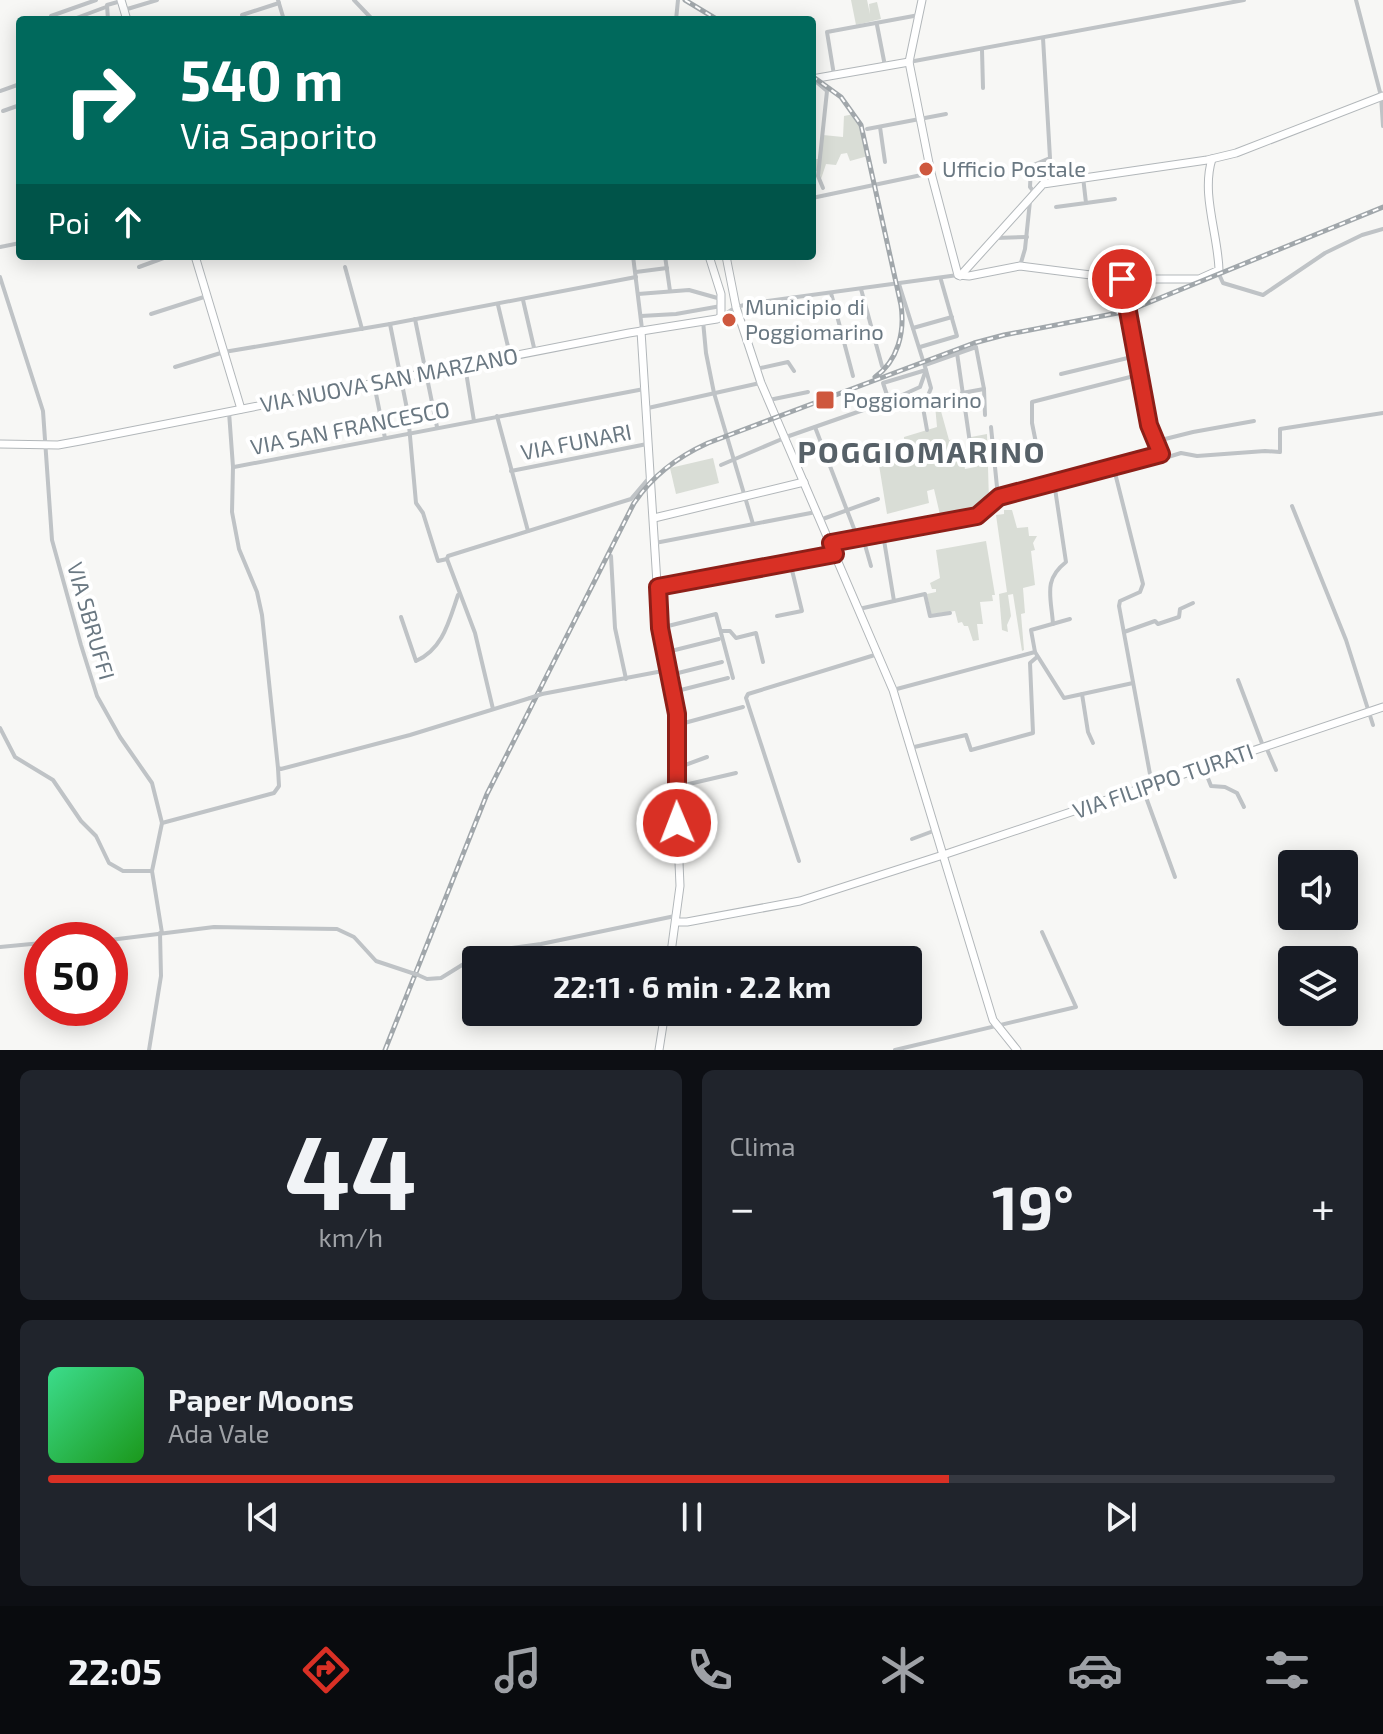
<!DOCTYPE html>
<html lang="it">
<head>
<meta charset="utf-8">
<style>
  :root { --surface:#171b24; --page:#20242c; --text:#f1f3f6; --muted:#9ea1a6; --line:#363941; --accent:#d93025 }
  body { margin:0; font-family:"Exo 2",sans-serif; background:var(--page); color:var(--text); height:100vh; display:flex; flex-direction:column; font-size:30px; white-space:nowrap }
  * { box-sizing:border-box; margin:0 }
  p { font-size:26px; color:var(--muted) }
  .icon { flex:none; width:44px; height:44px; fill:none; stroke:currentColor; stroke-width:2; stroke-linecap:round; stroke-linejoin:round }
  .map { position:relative; height:1050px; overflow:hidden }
  .drawer { display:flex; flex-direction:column; gap:20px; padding:20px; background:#0d0f14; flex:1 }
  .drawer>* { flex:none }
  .banner { position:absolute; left:16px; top:16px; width:800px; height:244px; border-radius:8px; box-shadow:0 4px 20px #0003; background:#00695c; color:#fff; overflow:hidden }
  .fabs { position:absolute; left:1278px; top:850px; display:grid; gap:16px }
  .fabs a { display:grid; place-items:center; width:80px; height:80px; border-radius:8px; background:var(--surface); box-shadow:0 4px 20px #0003; font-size:40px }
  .speed { position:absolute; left:24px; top:922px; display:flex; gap:16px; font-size:40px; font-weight:700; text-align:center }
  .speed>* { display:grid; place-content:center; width:104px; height:104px; border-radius:50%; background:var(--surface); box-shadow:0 4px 20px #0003; line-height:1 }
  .speed .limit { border:12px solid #d22; background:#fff; color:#111 }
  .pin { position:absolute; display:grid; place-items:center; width:68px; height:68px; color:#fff; margin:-34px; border:4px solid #fff; border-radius:50%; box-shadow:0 2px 8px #0007 }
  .me { position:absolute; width:88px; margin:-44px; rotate:359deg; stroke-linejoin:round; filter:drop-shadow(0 0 6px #0008) }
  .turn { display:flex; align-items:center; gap:28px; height:168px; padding:0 32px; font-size:36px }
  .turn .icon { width:104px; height:104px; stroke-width:2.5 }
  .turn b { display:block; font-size:56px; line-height:68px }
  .then { display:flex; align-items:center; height:76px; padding:0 32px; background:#0003; gap:16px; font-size:30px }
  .big { font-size:60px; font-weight:700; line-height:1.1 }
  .drawer .widget { flex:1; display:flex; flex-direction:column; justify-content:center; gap:12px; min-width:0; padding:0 28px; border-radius:12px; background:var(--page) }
  .drawer .dial { align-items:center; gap:0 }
  .dial b { font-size:104px; line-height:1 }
  .song { display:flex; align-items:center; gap:24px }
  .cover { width:96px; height:96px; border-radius:12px; background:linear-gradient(135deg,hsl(150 70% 55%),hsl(120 70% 35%)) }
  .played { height:8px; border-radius:4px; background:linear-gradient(90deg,var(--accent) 70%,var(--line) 70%) }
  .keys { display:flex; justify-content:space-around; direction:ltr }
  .heat { display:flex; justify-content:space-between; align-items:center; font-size:44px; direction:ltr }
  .drawer .tiles { flex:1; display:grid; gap:20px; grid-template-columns:1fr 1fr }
  .widget:last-child { grid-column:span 2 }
  .trip { position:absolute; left:462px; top:946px; width:460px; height:80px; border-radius:8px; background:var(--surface); box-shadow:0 4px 20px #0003; font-weight:700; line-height:80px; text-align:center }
  .tab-bar { display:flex; height:128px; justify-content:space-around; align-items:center; background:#090b0e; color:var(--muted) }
  .tab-bar .icon { width:56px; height:56px }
  .tab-bar .on { color:var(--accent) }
  .tab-bar b { font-size:36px; color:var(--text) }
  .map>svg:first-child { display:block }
  .green { fill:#d9ddd6 }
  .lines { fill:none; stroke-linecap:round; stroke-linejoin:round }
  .secondary-casing { stroke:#b2b7ba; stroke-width:9 }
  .street { stroke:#bfc3c6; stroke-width:4 }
  .secondary { stroke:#fff; stroke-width:7 }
  .rail-casing { stroke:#a1a7ab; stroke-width:5 }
  .rail { stroke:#fff; stroke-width:2; stroke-dasharray:6; stroke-linecap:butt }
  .street-bridge { stroke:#bfc3c6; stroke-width:4 }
  .route-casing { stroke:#8d1f18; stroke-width:20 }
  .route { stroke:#d93025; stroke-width:14 }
  .poi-dot { fill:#ce583e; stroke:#fff; stroke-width:3 }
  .labels { text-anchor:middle; stroke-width:8; stroke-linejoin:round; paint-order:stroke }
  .poi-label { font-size:22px; fill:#6a7882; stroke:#fff; text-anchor:start }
  .street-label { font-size:22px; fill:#6a7882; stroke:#fff }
  .district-label { font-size:30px; font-weight:bold; letter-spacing:2px; fill:#576168; stroke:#fff }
</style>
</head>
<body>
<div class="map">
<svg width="1383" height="1050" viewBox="0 0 1383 1050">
  <rect width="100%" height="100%" fill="#f7f7f5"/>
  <g class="green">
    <polygon points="851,0 867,0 870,14 869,4 877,2 881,19 856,25"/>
    <polygon points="854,114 863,135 868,156 850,161 847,153 841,154 836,165 826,164 821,179 819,178 819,170 812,173 812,159 820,159 823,135 843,137 844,116"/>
    <polygon points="939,404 949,440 960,439 965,469 975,467 971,437 987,434 989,501 979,513 941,519 934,489 927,491 929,503 887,514 878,459 905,454 904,437 937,427 935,405"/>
    <polygon points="713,458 719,483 676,494 670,468"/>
    <polygon points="1004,510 1012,510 1017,528 1028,527 1029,536 1037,536 1033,543 1035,550 1031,551 1035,585 1023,588 1025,613 1021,614 1024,650 1022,651 1013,594 1008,595 1011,616 1007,625 1008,632 1002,630 999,594 1007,592 996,515 1004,514"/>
    <polygon points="986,541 995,595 992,595 993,601 980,602 983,624 977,624 979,640 973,641 968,626 964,626 962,622 958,623 955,611 931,614 927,594 936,592 936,589 932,589 930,583 940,578 936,550"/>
  </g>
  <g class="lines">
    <g class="secondary-casing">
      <g id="secondary">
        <polyline points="121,0 127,20"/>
        <path d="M922,0L909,62L931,173L958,275L969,276L1020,266L1122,279H1199L1219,270C1218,234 1201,194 1212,159"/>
        <polyline points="812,79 909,62"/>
        <polyline points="195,256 241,409"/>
        <polyline points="726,256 736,307 761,383 893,690 993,1020 1017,1050"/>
        <polyline points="960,276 1043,184 1207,160 1236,153 1383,96"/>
        <polyline points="641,331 659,615 677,714 676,791 680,886 670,960"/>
        <polyline points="0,444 58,445 80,441 629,333 717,319 721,317 721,294 709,256"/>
        <polyline points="654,518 804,482"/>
        <polyline points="658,587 835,554"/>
        <polyline points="676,922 687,922 800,901 943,855 1383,707"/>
        <polyline points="659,1050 665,1012"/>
      </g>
    </g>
    <g class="street">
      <polyline points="278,0 284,20"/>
      <polyline points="354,0 373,20"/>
      <polyline points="1356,0 1381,96 1383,126"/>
      <polyline points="124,10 157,0"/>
      <polyline points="242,15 279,3"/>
      <polyline points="51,16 96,0"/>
      <polyline points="71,20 106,7"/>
      <polyline points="108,20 107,5 121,1"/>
      <polyline points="676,20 678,0"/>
      <polyline points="706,20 710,20"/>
      <polyline points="877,25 885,66"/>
      <polyline points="982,50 983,88"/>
      <polyline points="909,62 1244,0"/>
      <polyline points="834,75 827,32 919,15"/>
      <polyline points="813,79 827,91 818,176 823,188"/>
      <polyline points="0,91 20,84"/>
      <polyline points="3,111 20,105"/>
      <polyline points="880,127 885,162"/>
      <polyline points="867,129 946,114"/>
      <polyline points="1034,192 1030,187 1031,166 1050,158 1043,38"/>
      <polyline points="812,198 931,173"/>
      <polyline points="1086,203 1115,199"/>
      <polyline points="1056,207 1086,203 1083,177"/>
      <polyline points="996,238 1027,237"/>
      <polyline points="0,247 20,243"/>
      <polyline points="633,256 642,329"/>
      <polyline points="665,256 670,291"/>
      <polyline points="1020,266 1025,249 1030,201"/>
      <polyline points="139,267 169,256"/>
      <polyline points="345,267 362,329"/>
      <polyline points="636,272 667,268"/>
      <polyline points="1218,272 1223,283 1263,295 1325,253 1362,235 1383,229"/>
      <polyline points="0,277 43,411 52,540 81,645 97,696 120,737 152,783 162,823"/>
      <polyline points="1122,279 1149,425 1161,454"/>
      <polyline points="861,289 882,366"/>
      <polyline points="831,293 853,376"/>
      <polyline points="638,294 689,290 721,299"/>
      <polyline points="523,300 535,352"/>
      <polyline points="498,305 510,355"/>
      <polyline points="151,314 207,296"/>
      <polyline points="641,316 676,314 721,306"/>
      <polyline points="721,317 736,307 753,303 958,275"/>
      <polyline points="415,319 437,427"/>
      <polyline points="703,321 706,353 714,393 753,524"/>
      <polyline points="390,324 408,414 416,503 423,513 438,561 447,559"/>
      <polyline points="913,328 952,317"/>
      <polyline points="920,347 957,336 941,280"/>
      <polyline points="957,353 971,450"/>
      <polyline points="925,365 976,347 984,389 985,415"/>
      <polyline points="465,366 474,421"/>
      <polyline points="175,367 224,352 390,324 636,277"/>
      <polyline points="756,369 788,362 794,371"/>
      <polyline points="1061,374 1136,356"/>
      <polyline points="374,384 385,438"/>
      <polyline points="962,393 984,389"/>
      <polyline points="769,400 808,392"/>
      <polyline points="922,402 927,430"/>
      <polyline points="648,408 760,383"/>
      <polyline points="870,409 886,409 926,401 931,388 926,370 883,383 889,401"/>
      <polyline points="229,412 233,467 232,512 239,549 257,592 262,615 278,768 281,769 410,735 530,698"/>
      <polyline points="497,416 528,531"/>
      <polyline points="815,427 858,539"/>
      <polyline points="991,427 998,497"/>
      <polyline points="1157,441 1193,432 1254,421"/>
      <polyline points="1038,453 1032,423 1032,402 1138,375"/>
      <polyline points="721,465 789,436 889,401 920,387 926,370 899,284"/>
      <polyline points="1113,465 1143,584 1140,592 1120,601 1119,606 1152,785"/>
      <polyline points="234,467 644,389"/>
      <polyline points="511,471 647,444"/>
      <polyline points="1292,506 1346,640 1373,725"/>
      <polyline points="820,520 878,499"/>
      <polyline points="883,534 894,601"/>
      <polyline points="863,538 871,566"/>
      <polyline points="655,543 816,512"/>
      <polyline points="831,543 977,516 999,497 1161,454 1168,457 1181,453 1197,456 1265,451 1280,452 1280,429 1383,413"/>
      <polyline points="611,556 615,628 626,679"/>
      <polyline points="859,609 925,594 930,616 950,613"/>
      <polyline points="777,616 802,611 790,562"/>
      <path d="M401,617L416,661C443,649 449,621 458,595"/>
      <path d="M1053,624C1051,596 1043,580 1066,562L1054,482"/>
      <polyline points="660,628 716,614 733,678"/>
      <polyline points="721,631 730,631 736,638 756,633 763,662"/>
      <polyline points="1124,632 1155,621 1158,624 1179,617 1180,609 1193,603"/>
      <polyline points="667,652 719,639"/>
      <polyline points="1035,652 1031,630 1070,619"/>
      <polyline points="670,675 722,662"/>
      <polyline points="1238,680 1263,746"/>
      <polyline points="893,690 1035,652 1064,698 1133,683"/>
      <polyline points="673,692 728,678"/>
      <polyline points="542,694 668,670"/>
      <polyline points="1082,694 1088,732 1093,743"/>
      <polyline points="493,709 475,633 447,559 448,556 631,499 648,479"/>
      <polyline points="677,725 743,707"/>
      <polyline points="0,728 15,757 53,780 81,821 96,836 109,863 123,871 152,871 162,933"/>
      <polyline points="1266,747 1276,770"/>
      <polyline points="910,748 966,735 971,750 1033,733 1030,663 1037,657"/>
      <polyline points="677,768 707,757"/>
      <polyline points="1204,768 1211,786 1225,787 1237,793 1244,807"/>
      <polyline points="676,787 736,773"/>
      <polyline points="1143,789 1175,877"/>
      <polyline points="912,839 936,830"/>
      <polyline points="799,861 746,698 748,694 878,654"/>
      <polyline points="152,871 162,823 274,793 279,786 278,768"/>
      <polyline points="110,940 214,927 337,929 354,937 376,961 412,973"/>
      <polyline points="0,947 42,943"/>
      <polyline points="418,975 427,979 441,978 483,952 541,944 675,916"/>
      <polyline points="149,1050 161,976 160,933"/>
      <polyline points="895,1050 1076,1007 1042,932"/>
    </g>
    <use href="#secondary" class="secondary"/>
    <g class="rail-casing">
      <g id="rail">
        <polyline points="685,0 718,20"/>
        <path d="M812,76L841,97L861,125L901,305C905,332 898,361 875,377"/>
        <path d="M385,1050L487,794L634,503C653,475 677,457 708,443L974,343L1004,335L1128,311L1383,207"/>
      </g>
    </g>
    <use href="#rail" class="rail"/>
    <g class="street-bridge">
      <polyline points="530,698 542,694"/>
      <polyline points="412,973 418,975"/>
    </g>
  </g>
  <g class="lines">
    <g class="route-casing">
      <polyline id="route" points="677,823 677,714 660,628 658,587 835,554 831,543 977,516 999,497 1161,454 1149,425 1122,279"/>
    </g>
    <use href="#route" class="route"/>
  </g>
  <g class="poi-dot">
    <circle cx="926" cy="169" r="8"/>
    <circle cx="729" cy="320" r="8"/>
    <rect x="815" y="390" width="20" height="20" rx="4"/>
  </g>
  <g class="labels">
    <g class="poi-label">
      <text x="942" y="177">Ufficio Postale</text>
      <text x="745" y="315">Municipio di<tspan x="745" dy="25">Poggiomarino</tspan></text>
      <text x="843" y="408">Poggiomarino</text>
    </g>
    <g class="street-label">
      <text transform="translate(389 380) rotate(-11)" y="8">VIA NUOVA SAN MARZANO</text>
      <text transform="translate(350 428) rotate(-11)" y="8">VIA SAN FRANCESCO</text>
      <text transform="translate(576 442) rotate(-11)" y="8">VIA FUNARI</text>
      <text transform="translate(91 621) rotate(74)" y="8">VIA SBRUFFI</text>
      <text transform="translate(1163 781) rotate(-19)" y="8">VIA FILIPPO TURATI</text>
    </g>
    <g class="district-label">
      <text x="922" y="463">POGGIOMARINO</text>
    </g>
  </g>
</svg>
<div class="fabs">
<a><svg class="icon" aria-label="sound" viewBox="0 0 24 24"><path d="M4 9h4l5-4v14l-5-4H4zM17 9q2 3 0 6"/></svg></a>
<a><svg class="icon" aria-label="layers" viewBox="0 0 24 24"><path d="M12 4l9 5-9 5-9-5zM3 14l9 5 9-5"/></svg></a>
</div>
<div class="speed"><div class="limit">50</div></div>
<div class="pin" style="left:1122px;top:279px;background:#d93025"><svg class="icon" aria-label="arrive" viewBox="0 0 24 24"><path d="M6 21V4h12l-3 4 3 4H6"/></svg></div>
<svg class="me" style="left:677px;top:823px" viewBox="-20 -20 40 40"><circle r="17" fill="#d93025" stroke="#fff" stroke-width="3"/><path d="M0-11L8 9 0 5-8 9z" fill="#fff"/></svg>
<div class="trip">22:11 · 6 min · 2.2 km</div>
<div class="banner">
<div class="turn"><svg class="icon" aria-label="right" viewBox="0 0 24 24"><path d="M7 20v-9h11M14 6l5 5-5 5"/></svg><div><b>540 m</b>Via Saporito</div></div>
<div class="then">Poi<svg class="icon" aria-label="ahead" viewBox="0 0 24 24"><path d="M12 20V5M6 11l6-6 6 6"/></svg></div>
</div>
</div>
<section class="drawer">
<div class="tiles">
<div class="widget dial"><b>44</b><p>km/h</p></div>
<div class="widget"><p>Clima</p>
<div class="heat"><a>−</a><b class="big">19°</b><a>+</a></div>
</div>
<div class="widget">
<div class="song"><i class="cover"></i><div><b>Paper Moons</b><p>Ada Vale</p></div></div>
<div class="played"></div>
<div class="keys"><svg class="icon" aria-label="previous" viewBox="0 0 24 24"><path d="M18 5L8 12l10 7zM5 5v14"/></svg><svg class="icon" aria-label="pause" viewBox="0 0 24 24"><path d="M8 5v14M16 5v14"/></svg><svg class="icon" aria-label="next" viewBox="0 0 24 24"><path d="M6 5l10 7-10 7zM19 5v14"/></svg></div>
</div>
</div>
</section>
<nav class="tab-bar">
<b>22:05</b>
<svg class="icon on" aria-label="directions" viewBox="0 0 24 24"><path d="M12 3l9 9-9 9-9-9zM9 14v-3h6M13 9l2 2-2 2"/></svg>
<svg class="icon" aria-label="music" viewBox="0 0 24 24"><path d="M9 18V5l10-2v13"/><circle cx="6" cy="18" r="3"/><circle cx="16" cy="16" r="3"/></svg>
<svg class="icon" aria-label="phone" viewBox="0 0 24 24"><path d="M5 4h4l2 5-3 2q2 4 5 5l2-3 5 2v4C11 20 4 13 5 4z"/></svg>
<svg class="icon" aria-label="climate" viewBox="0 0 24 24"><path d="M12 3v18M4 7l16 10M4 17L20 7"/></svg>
<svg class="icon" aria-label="car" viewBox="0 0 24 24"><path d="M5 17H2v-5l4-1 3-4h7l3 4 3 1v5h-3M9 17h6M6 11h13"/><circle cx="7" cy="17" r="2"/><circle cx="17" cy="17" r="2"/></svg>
<svg class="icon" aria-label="filters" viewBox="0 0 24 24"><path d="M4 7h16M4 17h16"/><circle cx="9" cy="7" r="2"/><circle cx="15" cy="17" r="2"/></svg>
</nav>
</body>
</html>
